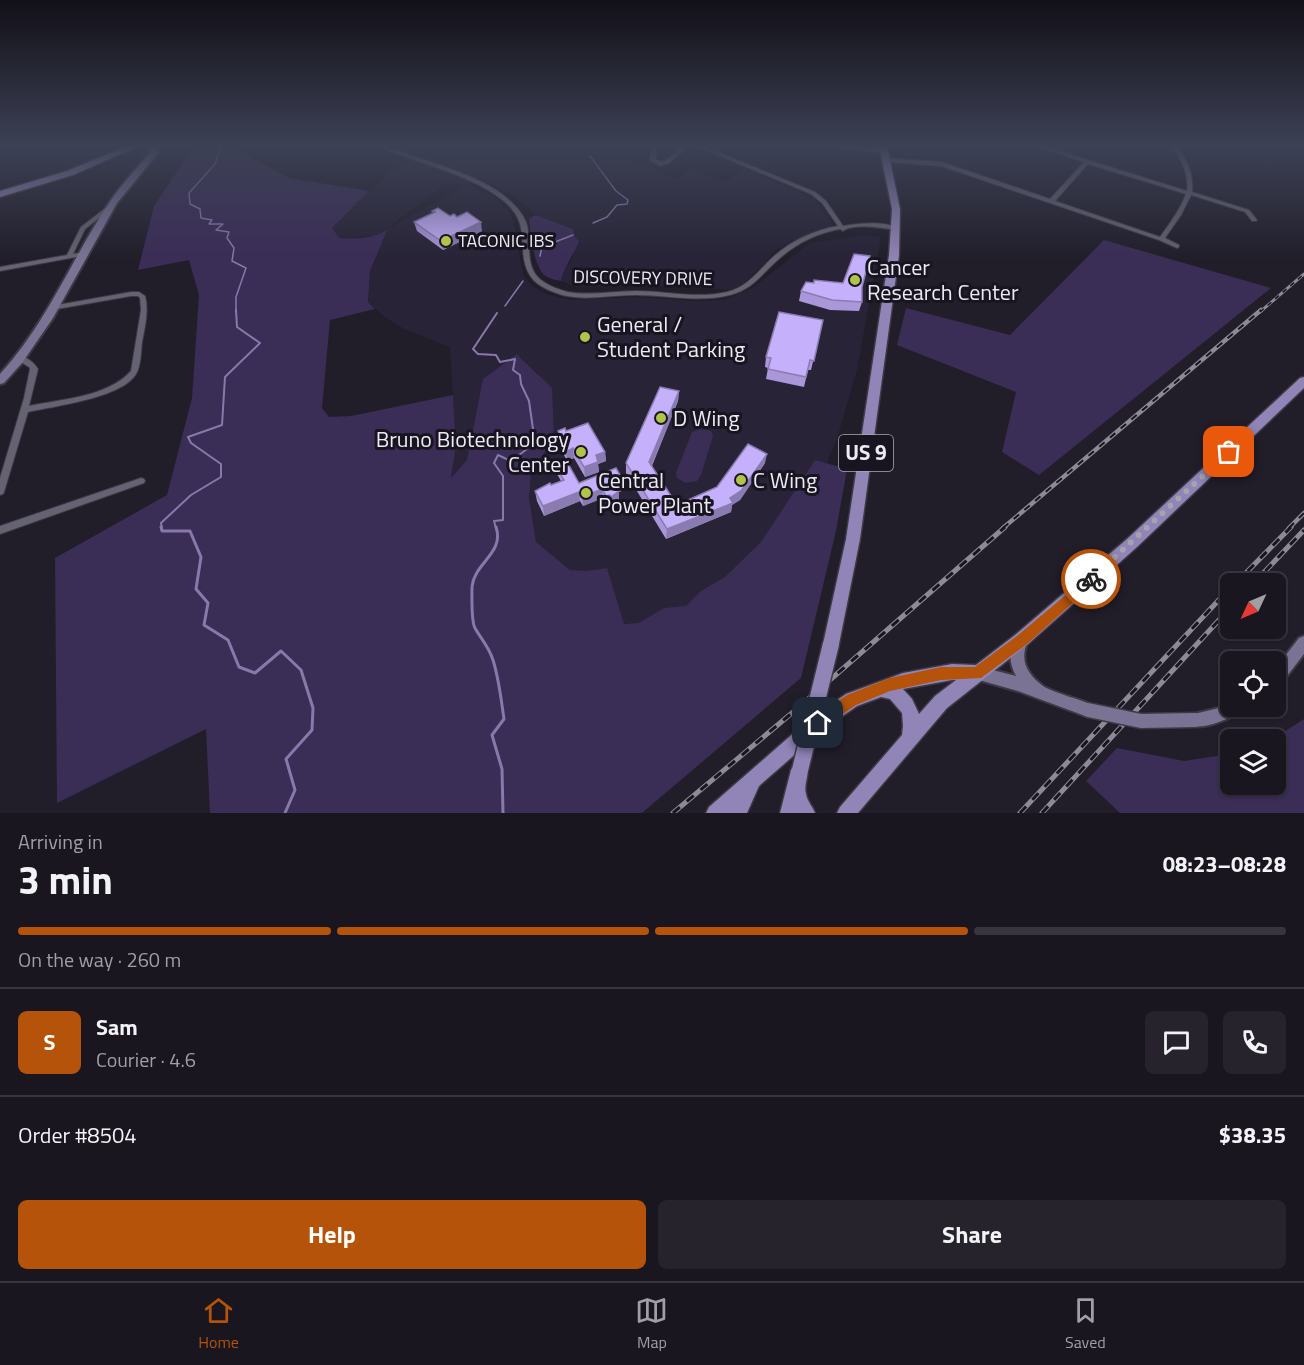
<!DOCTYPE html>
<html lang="en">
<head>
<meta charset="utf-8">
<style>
	:root { --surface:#191620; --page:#26232d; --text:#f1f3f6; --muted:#9f9fa5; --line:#37353e; --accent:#b45309 }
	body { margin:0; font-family:"Titillium Web",sans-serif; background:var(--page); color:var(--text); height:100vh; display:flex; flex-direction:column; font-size:22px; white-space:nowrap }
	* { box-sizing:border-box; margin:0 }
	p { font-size:20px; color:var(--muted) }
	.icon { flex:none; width:33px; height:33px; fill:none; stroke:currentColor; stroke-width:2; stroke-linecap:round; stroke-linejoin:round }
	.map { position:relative; height:813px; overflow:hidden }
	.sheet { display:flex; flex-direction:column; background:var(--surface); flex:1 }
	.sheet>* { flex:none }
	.needle { width:39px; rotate:226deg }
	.fabs { position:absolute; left:1220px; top:573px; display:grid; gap:12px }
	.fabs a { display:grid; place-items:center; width:66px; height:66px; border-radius:9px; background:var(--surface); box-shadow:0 2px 4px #0004,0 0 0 2px var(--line); font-size:30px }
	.pin { position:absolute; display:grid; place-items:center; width:51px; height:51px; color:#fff; margin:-26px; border-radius:12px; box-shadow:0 3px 9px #0006 }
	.courier { position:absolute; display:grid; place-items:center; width:60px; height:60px; margin:-30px; border:4px solid #b45309; border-radius:50%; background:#fff; color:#222; box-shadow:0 2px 8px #0007 }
	.head em { font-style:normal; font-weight:700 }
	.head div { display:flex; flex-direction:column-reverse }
	.head { display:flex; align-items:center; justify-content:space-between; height:102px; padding:0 18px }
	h1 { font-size:39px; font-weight:700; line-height:45px }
	.bar { display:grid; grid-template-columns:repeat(4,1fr); gap:9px 6px; align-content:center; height:72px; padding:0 18px }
	.bar i { height:8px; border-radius:4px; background:var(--line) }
	.bar .on { background:var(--accent) }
	.bar p { grid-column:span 4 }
	.line { display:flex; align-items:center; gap:15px; padding:0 18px; border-top:2px solid var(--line) }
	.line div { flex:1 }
	.round { display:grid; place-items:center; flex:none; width:63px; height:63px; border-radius:9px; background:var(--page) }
	.cta { display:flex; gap:12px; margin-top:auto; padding:12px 18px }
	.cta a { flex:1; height:69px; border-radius:9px; background:var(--accent); color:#fff; font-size:24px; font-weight:700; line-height:69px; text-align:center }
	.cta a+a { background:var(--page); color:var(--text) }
	.tabs { display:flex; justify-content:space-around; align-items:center; height:84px; border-top:2px solid var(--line); background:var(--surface); font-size:16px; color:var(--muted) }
	.tabs a { display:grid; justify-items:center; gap:3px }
	.tabs .on { color:var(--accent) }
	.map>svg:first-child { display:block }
</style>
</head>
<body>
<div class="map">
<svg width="1304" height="813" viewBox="0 0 1304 813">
	<rect width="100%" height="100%" fill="#211e2a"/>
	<path fill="#282336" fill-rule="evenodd" d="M387,146H600L677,179L693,169L724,182L743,169L814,198L833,225L792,241L774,251L765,263L743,284L731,290L669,286L577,287L561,281L564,270L573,257V229L536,215L510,193L478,178L468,184L494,197L508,209L513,219L523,274L531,285L546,294L570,300L639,297L694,301L724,300L752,288L810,243L865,235L881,237L857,370L836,442L763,605L692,676L425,644L456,446L450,347L404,329L386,318L368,302L370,271L386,231L376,236L338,238L332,228L390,172L415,158ZM448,182L466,185L391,227V226Z"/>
	<path fill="#3a2d56" d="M194,146H248L239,151L289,178L369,191L332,228L339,238C356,239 372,239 387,230L370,271L368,302L375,309L330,320L322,408L329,417L351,416L453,395L456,446L451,478L467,460L483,379L517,354C528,367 541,376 552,388L554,439L531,472L529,498L536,542L570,570L587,571L607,568L624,624L639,623L664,608L686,606L701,591L725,577L761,542L815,460L847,469L836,531L801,678L642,813H210L206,729L57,803L55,558L167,495L192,398L199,295L189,260L138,270L154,206Z
		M536,215L573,229L575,237L579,241C574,255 564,266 561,281C556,280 551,279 547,277C534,271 530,232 529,218Z
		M1104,240L1271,288L1039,475L1002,452L1016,392L897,345L906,308L1010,335Z
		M701,429L711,431L713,436L701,475L697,481L686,483L677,478L676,473L692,432Z
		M1304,719V813H1120L1086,781L1117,748L1184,761L1230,754V784H1275V740L1273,739Z"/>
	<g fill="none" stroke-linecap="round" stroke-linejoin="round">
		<path stroke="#8879aa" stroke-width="1.5" d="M221,146L215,164L189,193L190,204L200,209L201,218L212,220L209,224H223L216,230L229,232L227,238L234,248L232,261L246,268L236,297V312
			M590,156L616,191L628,200L627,204L617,205L607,217L593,223
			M540,256L542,247L573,235
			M505,306L523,281"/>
		<path stroke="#8879aa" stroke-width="2" d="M162,528L161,523L191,495L221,477V464L191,443L188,437L222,425L225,377L260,343L237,327L236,310
			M496,528L494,521L503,520V476L494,463L498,455L511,461L535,443L529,401L521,384L520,375L513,370L515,359L500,362L496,355L478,354L473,349L497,313"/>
		<path stroke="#8879aa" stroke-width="3" d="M161,527L162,531H190L201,557L196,589L208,603L204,625L228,640L239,667L255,673L281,651L301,670L313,708L312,730L286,759L295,790L285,813
			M496,527C505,553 474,563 472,587C472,595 471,621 475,628C481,639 489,647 493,660C499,679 501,699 504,719L492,735L502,769L503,813"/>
		<defs>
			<path id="street" d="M377,146H385C421,160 481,174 509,200C516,206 522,213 526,222C532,239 525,260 536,275C543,284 557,289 568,292C590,296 613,291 636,291C666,291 697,299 727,292C748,287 758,271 773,257C791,241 814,230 838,226L822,203L811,194L696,146H703L815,192L826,201L843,226C860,223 883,221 899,228L896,230C882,228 854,223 843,231L840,229C818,233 797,243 780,258C762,273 754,289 730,295C699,303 666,295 635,295C611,295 586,301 562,295C551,291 538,287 531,277C514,252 534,227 505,202C481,181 437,168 406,157C397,154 386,151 377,146Z
				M651,146H656V159L661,162C672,159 678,146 690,146L669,163L660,166L650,160Z
				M823,146H847L884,149L887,151L884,153Z
				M1035,146H1043L1187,191C1189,173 1181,160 1172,146H1177C1187,161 1194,174 1192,192L1249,210L1257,220L1256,221H1252L1245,212L1191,195L1181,215L1165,238L1179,245V247L1177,248L1159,240L941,166L886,162L883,160L886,158L942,162L1050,199L1084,162ZM1088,164L1186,194C1180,210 1170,223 1160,237L1055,201Z
				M1205,146H1260L1258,147H1207Z
				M112,203L115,205L114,206L85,229L73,254L85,252L88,254L87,255L0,271V267L67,255L81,227Z
				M131,292H139L145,296C149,310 145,327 142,342C141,350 141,367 136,374C122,398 54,406 28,412L4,492L3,494L0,495V478L24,398L30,369L29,367L19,361L17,359L19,357C26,356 34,362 38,369L29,406C61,399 108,397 131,371L141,310L140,298L138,296H131L57,309L54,307L57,305Z
				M141,478L144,479L145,481L144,483L0,534V526Z"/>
			<path id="secondary" d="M150,146H157L158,153L117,203L53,318L22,363L4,383L0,384V374C47,323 71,260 109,203C121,185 136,169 150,153Z
				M1021,635L1026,636L1028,641C1019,660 1027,674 1043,686C1051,692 1082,700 1093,705L1095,710L1093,715L1088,717L1018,691L972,678L970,673L972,668L977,666L1016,676C1008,661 1009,651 1016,636Z
				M1304,636V654L1280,685L1275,687V669L1299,638Z
				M1230,703V706H1247L1245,711C1231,717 1204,731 1190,725L1188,720L1190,715L1219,708Z"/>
			<path id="primary" d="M127,146H139L73,175L0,197V191L67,171Z
				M879,146H887L900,209L899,255L860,539L839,644L837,649L831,651L825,649L823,644L846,539L889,255L892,209Z
				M1304,377V388L1137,547L1027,645L947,708L858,813H837L840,807L902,735L903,726L902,713L890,699L881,697L857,706L824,729L759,786L747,813H706L709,807L812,717L846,694L903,673L952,664L976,665L1015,635L1127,539L1300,378ZM952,680H956L935,696L919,714L912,699L903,689Z
				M800,761L806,764C811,774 803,783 806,794C807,801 813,807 815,813H780L791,770L794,764Z"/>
		</defs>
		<use href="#street" stroke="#3c3a44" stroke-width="2"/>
		<use href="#secondary" stroke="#3c3a44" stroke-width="4"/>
		<use href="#primary" stroke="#3c3a44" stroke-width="3"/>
		<use href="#street" fill="#656271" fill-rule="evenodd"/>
		<use href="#secondary" fill="#7b7394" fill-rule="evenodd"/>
		<use href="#primary" fill="#9184b6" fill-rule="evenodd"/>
		<defs>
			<path id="rail-far2" d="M1260,312L1304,274"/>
			<path id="rail-far1" d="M1003,528L1261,310
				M1289,528L1304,513"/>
			<path id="rail" d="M1235,584L1291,527
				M1253,584L1304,530
				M673,813L799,707L1005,527
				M1020,813L1230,588
				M1042,813L1230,608"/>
		</defs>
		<use href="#rail-far2" stroke="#8c8a94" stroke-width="3"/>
		<use href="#rail-far1" stroke="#8c8a94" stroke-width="4.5"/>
		<use href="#rail" stroke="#8c8a94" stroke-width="5"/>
		<use href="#rail-far2" stroke="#181420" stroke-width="1.5" stroke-dasharray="5" stroke-linecap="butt"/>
		<use href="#rail-far1" stroke="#181420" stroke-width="2" stroke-dasharray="7" stroke-linecap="butt"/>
		<use href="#rail" stroke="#181420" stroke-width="3" stroke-dasharray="9" stroke-linecap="butt"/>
		<defs>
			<path id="secondary-bridge" d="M1088,710L1141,721L1195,720"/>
			<path id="primary-bridge" d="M800,770L831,644"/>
		</defs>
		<use href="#secondary-bridge" stroke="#3c3a44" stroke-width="17" stroke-linecap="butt"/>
		<use href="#primary-bridge" stroke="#3c3a44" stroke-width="19" stroke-linecap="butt"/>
		<use href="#secondary-bridge" stroke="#7b7394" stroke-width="14"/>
		<use href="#primary-bridge" stroke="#9184b6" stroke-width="16"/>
	</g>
	<path fill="#a997d9" d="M432,211L450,216L482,231L443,250L417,231L414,222L433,213Z
		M813,283L862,287V302L859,311L830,310L799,301L801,291Z
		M823,320L811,370H808L804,387L766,379L768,368L765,367L766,357Z
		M679,391L678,401L652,466L677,505L717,487L765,463L740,500L732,505L731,512L666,539L626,473V463Z
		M558,431H566L605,452L606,461L598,464L599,472L585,477L574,458L567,461L560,447Z
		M555,465L579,483L624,490L619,492V501L612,507L611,504L607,506L603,498L583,506L580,501L544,516L537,501L535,491L561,481L557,474Z"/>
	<path fill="#8a7bb0" d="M481,222L482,231L443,250L441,241Z
		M679,391L678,401L649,472V462Z
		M573,448L574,458L567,461L566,452Z
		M605,452L606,461L598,464L599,472L585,477L584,467L596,455Z
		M767,454L765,463L740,500L732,505L731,512L666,539L667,529L730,498Z
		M623,480L624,490L619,492V501L612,507L611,497L614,484Z
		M602,489L603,498L583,506L582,497Z
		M579,492L580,501L544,516L543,506Z
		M610,495L611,504L607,506L606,496Z"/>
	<path fill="#c5b0fc" stroke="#8a7bb0" stroke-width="1.5" d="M438,208L450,216L454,214L457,217L467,212L481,222L441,241L414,222L435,212L432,211Z
		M854,254L870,256L862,287V302L832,300L801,291L806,282L814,283V280L843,283Z
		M779,312L823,320L814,361L810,360L806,377L768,369L771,358L766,357Z
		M660,387L679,391L649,462L677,505L717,487L748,444L767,454L741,491L730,498L733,503L667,529L626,463Z
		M588,423L605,452L596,455L598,462L584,467L573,448L566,452L558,438L561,437L558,431L565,428L566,431Z
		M566,460L579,483L616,468L623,480L614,484L619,491L611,497L610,495L606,496L602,489L582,497L579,492L543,506L535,491L550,483L551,485L564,480L555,465Z"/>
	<linearGradient id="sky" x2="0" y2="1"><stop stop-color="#121017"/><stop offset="0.56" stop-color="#3d4155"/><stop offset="1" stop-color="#3d4155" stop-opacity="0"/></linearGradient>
	<rect width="1304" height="260" fill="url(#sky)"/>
	<path fill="#b45309" d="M1091,574L1095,575V583L1026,645L981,678L941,680L890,691L856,705L822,728L818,730L813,728L811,723L813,718L847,695L890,678L941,667H975L1017,636Z"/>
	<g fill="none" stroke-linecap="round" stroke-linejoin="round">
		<path stroke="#a5a3ad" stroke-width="6" stroke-dasharray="0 10.8" d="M1091,579L1229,452"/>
	</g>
	<g fill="#b2c34c" stroke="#181420" stroke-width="2">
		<circle cx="446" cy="241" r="6"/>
		<circle cx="855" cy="280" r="6"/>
		<circle cx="585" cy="337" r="6"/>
		<circle cx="661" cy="418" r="6"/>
		<circle cx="581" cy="452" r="6"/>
		<circle cx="741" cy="480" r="6"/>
		<circle cx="586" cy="493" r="6"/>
	</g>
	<g text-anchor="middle" stroke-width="6" stroke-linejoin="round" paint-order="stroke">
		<g font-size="18" fill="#eceaf3" stroke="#181420" text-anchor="start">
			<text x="458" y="247">TACONIC IBS</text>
		</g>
		<g font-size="18" fill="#eceaf3" stroke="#181420">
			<text transform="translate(643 278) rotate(1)" y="6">DISCOVERY DRIVE</text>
		</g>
		<rect fill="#181420" stroke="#acaab4" stroke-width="1.5" x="839" y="435" width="54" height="36" rx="4.5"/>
		<g font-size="21" font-weight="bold" fill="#eceaf3">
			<text x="866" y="460">US 9</text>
		</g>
		<g font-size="22" fill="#eceaf3" stroke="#181420" text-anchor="start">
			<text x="867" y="275">Cancer<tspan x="867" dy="25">Research Center</tspan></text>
			<text x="597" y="332">General /<tspan x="597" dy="25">Student Parking</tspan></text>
			<text x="673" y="426">D Wing</text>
			<text x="569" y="447" text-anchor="end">Bruno Biotechnology<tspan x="569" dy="25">Center</tspan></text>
			<text x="598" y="488">Central<tspan x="598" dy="25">Power Plant</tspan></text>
			<text x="753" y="488">C Wing</text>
		</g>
	</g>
</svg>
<div class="fabs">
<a><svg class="needle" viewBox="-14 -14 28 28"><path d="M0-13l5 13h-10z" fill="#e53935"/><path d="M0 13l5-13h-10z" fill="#9f9fa5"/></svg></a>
<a><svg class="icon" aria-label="locate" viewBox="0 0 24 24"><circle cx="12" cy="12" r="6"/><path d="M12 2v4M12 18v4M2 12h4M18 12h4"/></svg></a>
<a><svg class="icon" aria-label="layers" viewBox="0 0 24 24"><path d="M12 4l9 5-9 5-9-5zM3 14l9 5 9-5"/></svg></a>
</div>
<div class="pin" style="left:1229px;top:452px;background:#ea580c"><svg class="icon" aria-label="bag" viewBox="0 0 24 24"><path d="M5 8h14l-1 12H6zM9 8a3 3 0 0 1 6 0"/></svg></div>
<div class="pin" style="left:818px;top:723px;background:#1f2937"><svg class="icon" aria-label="home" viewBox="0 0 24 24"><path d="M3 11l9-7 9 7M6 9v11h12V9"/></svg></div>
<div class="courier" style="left:1091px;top:579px"><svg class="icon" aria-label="bike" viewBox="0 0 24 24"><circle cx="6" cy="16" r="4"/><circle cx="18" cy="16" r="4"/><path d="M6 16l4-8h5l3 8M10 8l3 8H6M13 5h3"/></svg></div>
</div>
<section class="sheet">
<div class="head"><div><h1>3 min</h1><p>Arriving in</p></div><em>08:23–08:28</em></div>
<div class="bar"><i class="on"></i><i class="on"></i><i class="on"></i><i></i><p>On the way · 260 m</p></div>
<div class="line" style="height:108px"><b class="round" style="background:var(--accent);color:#fff">S</b><div><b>Sam</b><p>Courier · 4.6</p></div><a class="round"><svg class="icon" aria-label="chat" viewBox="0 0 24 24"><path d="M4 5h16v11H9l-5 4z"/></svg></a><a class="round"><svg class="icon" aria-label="phone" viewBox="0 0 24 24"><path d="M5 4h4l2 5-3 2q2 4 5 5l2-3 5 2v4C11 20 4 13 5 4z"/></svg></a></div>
<div class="line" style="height:78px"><div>Order #8504</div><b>$38.35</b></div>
<div class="cta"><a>Help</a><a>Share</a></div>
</section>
<nav class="tabs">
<a class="on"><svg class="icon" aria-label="home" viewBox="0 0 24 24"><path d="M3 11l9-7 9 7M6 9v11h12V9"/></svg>Home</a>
<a><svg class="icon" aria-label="map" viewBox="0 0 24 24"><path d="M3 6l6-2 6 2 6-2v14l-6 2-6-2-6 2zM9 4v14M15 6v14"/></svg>Map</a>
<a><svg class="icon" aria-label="saved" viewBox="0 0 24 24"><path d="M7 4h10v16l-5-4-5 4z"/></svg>Saved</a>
</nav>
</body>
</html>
